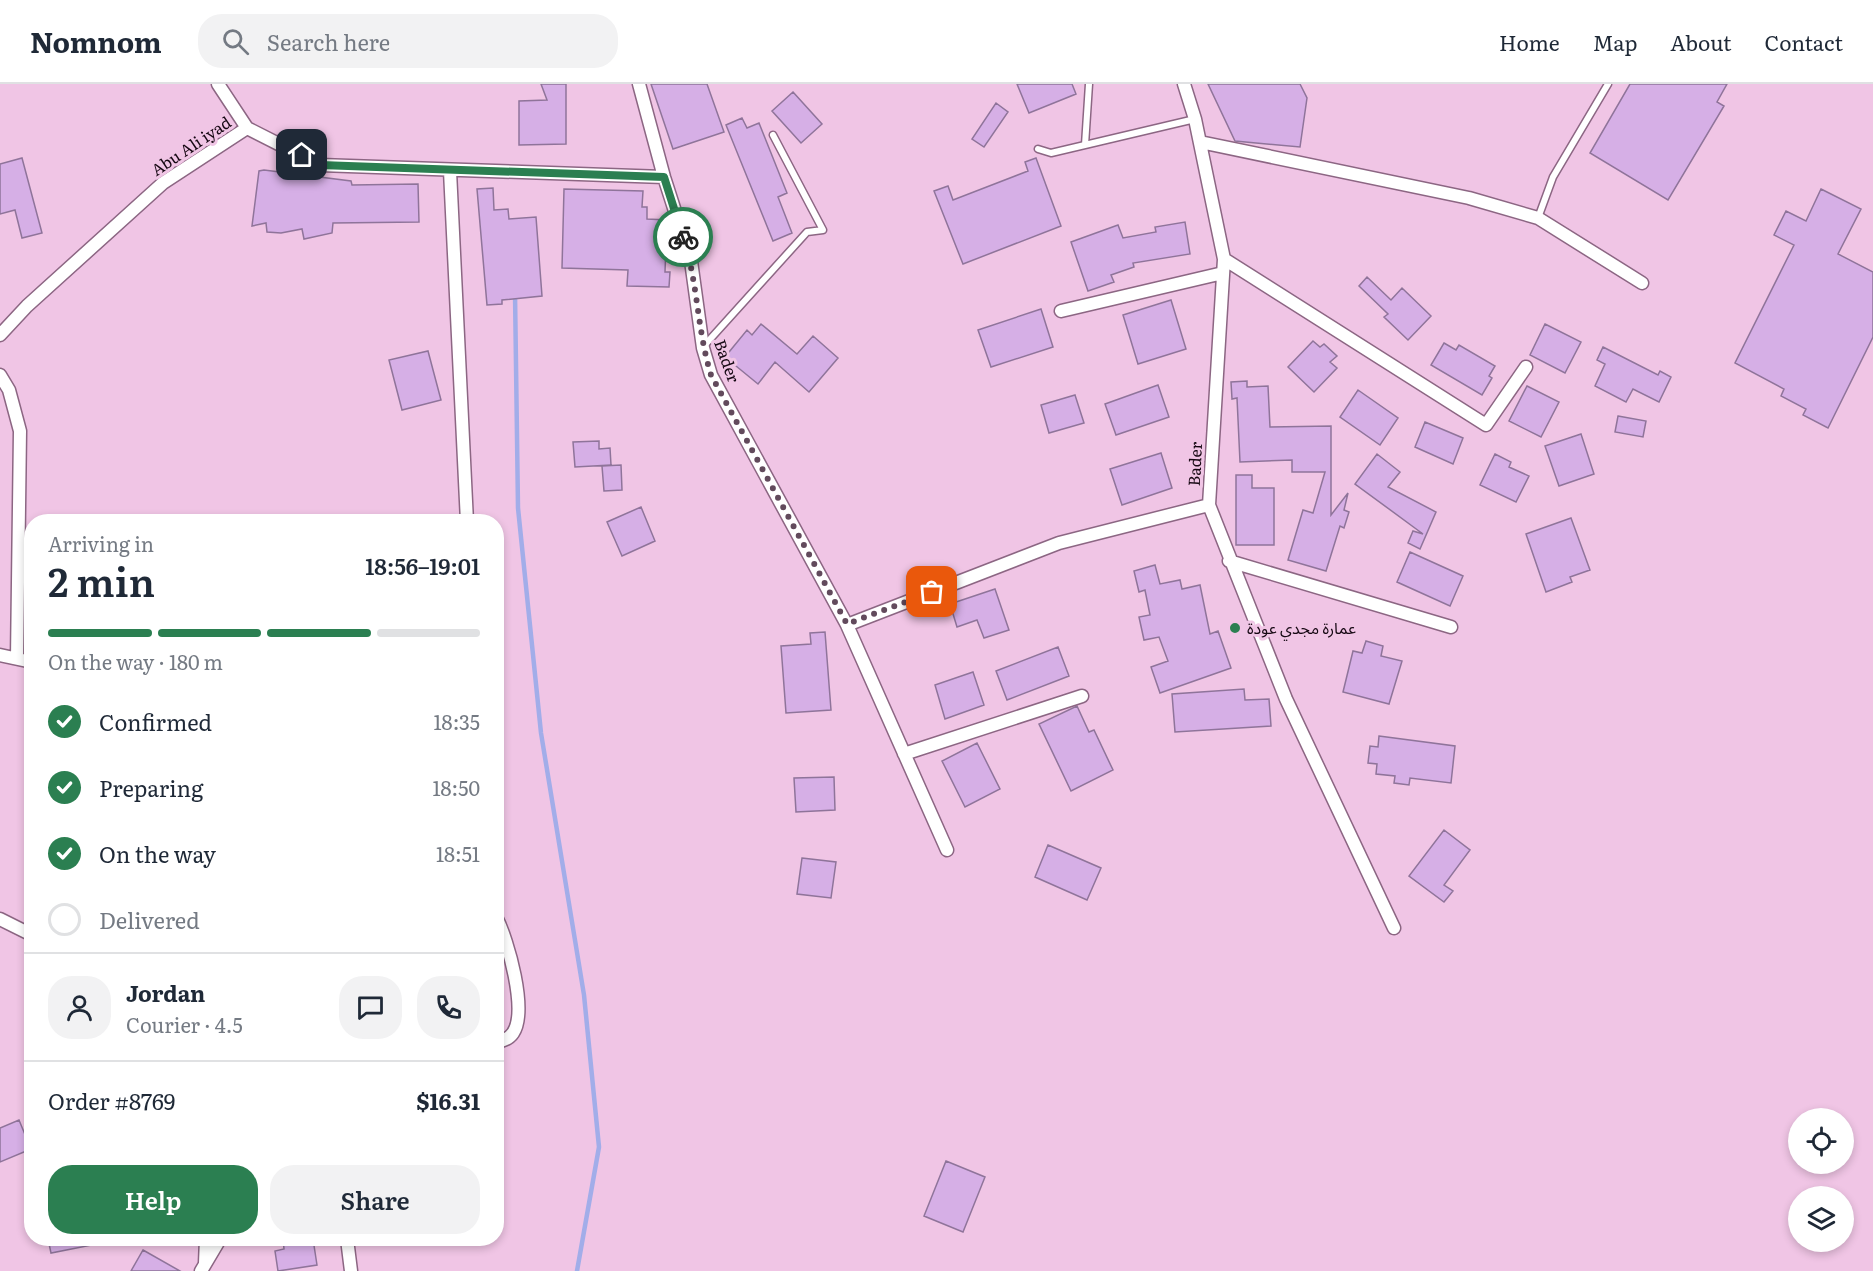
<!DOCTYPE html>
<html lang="en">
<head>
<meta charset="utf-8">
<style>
	:root { --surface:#fff; --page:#f2f2f3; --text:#1f2937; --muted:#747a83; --line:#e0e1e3; --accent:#2b7f51 }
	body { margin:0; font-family:Literata,"Noto Sans Arabic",serif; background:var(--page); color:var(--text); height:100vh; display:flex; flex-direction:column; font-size:22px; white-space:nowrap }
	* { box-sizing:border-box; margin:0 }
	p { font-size:20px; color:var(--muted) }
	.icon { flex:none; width:33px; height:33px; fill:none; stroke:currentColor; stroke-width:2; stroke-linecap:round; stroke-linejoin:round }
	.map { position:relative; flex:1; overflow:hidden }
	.details { position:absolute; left:24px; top:430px; width:480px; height:732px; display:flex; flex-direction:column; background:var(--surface); border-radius:24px; box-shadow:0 3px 9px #0003 }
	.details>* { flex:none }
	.fabs { position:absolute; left:1788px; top:1024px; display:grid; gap:12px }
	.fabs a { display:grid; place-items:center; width:66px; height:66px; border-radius:50%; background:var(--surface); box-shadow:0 3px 9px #0003; font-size:30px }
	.pin { position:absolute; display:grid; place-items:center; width:51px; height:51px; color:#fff; margin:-26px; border-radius:12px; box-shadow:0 3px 9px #0006 }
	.courier { position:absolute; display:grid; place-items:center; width:60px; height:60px; margin:-30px; border:4px solid #2b7f51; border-radius:50%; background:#fff; color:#222; box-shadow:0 2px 8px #0007 }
	.head em { font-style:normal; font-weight:600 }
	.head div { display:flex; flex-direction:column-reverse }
	.head { display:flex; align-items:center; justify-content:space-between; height:102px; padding:0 24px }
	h1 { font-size:39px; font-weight:600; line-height:45px }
	.bar { display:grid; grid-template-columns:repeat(4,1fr); gap:9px 6px; align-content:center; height:72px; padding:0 24px }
	.bar i { height:8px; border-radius:4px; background:var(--line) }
	.bar .active { background:var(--accent) }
	.bar p { grid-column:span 4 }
	.line { display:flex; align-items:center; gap:15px; padding:0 24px; border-top:2px solid var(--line) }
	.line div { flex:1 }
	.round { display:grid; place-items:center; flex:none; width:63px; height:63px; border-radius:24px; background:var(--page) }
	ol { padding:0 24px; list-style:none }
	li { display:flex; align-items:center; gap:18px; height:66px }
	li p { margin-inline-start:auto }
	li .icon { padding:6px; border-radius:50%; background:var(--accent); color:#fff; stroke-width:4 }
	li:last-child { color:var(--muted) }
	li i { width:33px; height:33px; border:3px solid var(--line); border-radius:50% }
	.action { display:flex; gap:12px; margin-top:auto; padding:12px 24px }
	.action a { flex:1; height:69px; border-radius:24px; background:var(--accent); color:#fff; font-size:24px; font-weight:600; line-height:69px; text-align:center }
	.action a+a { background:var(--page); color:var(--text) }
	header { display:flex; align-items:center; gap:36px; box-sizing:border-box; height:84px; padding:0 30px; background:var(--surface); border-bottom:2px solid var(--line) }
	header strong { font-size:28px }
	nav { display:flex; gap:33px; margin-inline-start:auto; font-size:21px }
	.search { width:420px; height:54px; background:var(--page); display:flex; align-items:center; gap:15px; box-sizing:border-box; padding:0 21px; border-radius:24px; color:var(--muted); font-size:22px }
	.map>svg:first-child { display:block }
</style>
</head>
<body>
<header>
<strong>Nomnom</strong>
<div class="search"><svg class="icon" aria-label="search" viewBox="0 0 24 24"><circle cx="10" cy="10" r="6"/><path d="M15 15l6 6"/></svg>Search here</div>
<nav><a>Home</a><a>Map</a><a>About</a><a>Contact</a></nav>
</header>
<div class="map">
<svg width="1873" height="1187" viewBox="0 0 1873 1187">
	<rect width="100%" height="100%" fill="#f0c5e5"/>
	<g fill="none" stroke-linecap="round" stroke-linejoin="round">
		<path stroke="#a2ade9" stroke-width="4.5" d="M515,209L518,424L541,649L584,911L599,1063L577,1187"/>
	</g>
	<path fill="#d6afe6" stroke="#8f749a" stroke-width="1.5" d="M541,0H566V60L519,61V17L547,16Z
		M651,0H707L724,48L673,65Z
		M1017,0H1072L1076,10L1029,29Z
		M1208,0H1300L1307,14L1300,63L1235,57Z
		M1630,0H1727L1717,18L1724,22L1668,116L1590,69Z
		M793,8L822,40L801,59L772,27Z
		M996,19L1008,28L984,63L972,55Z
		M742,34L747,44L759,39L787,109L778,113L792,149L773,157L726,41Z
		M22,74L42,149L22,154L15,126L0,130V80Z
		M1036,74L1061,142L963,180L934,107L948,102L953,116L1028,87L1025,78Z
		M264,86L351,97L352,101L418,100L419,138L333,139L332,149L304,155L302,145L281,149L267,148L266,139L252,142L259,87Z
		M493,104L494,126L508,125L509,135L536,133L542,212L502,216V220L487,221L477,105Z
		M564,105L643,107L642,123H647V135L667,136L665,188H670L669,203L627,202L628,186L562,184Z
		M1821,105L1861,125L1838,170L1873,188V253L1828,344L1803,331L1806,325L1781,312L1784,305L1735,279L1794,161L1774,151L1786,127L1806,137Z
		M1185,138L1190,170L1133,179L1134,183L1111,191L1114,198L1088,207L1071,158L1118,141L1123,154L1156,148L1155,143Z
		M1367,193L1391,216L1402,204L1431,232L1408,256L1384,233L1388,230L1359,202Z
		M1171,216L1186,265L1138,280L1123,231Z
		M1041,225L1053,263L991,283L978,246Z
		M761,240L797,270L813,252L838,274L809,308L775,278L758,300L725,273L747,246L752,251Z
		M1545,240L1581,258L1565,289L1530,271Z
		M1313,257L1320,263L1324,260L1337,272L1330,278L1337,284L1314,308L1288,283Z
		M1444,259L1456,266L1459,261L1495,282L1489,292L1492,294L1482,311L1431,281Z
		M1603,263L1658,291L1660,287L1671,293L1659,318L1633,305L1626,318L1595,302L1605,280L1597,276Z
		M428,267L441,316L402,326L389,276Z
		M1247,297V303L1268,302L1270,343L1331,342V431L1348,409L1344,426L1349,428L1344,444L1340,442L1326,487L1288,476L1303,426L1313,429L1325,388H1292V376L1240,378L1237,314L1232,315L1231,298Z
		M1158,301L1169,333L1116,351L1105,320Z
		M1527,302L1559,318L1541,353L1509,337Z
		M1358,306L1398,334L1380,361L1340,333Z
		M1075,311L1084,339L1049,349L1041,321Z
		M1618,332L1646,337L1643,353L1615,348Z
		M1425,338L1463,354L1453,380L1415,363Z
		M1581,350L1594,390L1559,402L1545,362Z
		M599,357V365L610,364L611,381L575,383L573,358Z
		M1161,369L1172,404L1122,421L1110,385Z
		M1377,370L1400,388L1388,403L1436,428L1420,465L1408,459L1413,447L1423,450L1355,400Z
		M1495,370L1511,378L1509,383L1529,392L1516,418L1480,401Z
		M621,381L622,406L604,407L602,382Z
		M1236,391H1252V404H1274V461H1236Z
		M641,423L655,457L622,472L607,438Z
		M1571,434L1590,486L1570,493L1572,498L1546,508L1526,450Z
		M1410,468L1463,492L1450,522L1397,498Z
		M1155,481L1160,500L1180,496L1182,505L1200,501L1210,550L1218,547L1231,584L1160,609L1151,583L1168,577L1159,553L1144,556L1139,533L1150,531L1145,506L1139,508L1134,487Z
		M995,505L1009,546L984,554L977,536L957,543L950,520Z
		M825,548L831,626L786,629L781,562L811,560L810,549Z
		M1366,557L1383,562L1381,572L1402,577L1389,620L1343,608L1353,567L1362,569Z
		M1058,563L1069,592L1007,616L996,587Z
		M973,588L984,621L945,635L935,601Z
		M1244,605L1245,616L1269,615L1271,642L1175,648L1172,610Z
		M1077,622L1089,648L1094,646L1113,686L1071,707L1039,640Z
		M1379,652L1455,662L1451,699L1410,694L1409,701L1394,699L1395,692L1376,690L1377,680L1368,679L1370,662L1378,663Z
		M977,659L1000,705L965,723L942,677Z
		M834,693L835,726L796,728L794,694Z
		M1444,746L1470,766L1444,801L1453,807L1444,818L1409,792Z
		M1048,761L1101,784L1087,816L1035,793Z
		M802,774L836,778L831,814L797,810Z
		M19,1036L31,1065L0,1078V1044Z
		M946,1077L985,1093L963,1148L924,1132Z
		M48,1155H92V1161L51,1169Z
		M283,1155H313L317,1181L278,1187L275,1167L284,1165Z
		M143,1166L180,1187H131Z"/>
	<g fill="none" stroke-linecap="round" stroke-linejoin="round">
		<defs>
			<path id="lane" d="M1085,61L1089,0
				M1038,65L1051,69L1195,35
				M1538,134L1553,93L1608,0
				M703,263L807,148L823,146L773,51"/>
			<path id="street" d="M218,0L247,44
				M639,0L664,93L691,177L703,264L711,291L847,541L947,766
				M1200,58L1469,114L1538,134L1642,199
				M450,87L467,438
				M1224,175L1486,341L1526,283
				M1061,227L1223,189
				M0,251L27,222L163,99L247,44L320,81L664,93
				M0,291L9,306L20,347L17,574
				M1209,421L1286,615L1394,844
				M1229,477L1451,543
				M847,541L1059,459L1209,421L1224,175L1195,35L1184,0
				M0,571L32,578
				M904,670L1082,612
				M496,833C508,856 528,927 513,949C509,955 503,957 496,958
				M0,835L32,851
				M347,1155L351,1187
				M205,1179L206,1155
				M201,1187L220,1155"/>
		</defs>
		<use href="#lane" stroke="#8c6683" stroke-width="9"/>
		<use href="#street" stroke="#8c6683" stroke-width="15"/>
		<use href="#lane" stroke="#fff" stroke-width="6"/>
		<use href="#street" stroke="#fff" stroke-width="12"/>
	</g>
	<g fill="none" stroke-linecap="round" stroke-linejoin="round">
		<path stroke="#624a5c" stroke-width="6" stroke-dasharray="0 10.8" d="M683,153C698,198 697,246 711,291L847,540L932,508"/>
		<path stroke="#2b7f51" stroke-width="8" d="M302,71L320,81L664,93L683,153"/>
	</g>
	<circle fill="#2b7f51" stroke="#f0c5e5" stroke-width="2" cx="1235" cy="544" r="6"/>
	<g text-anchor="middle" stroke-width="6" stroke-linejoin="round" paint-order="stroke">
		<g font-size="16" fill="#160813" stroke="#f0c5e5">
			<text transform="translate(191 62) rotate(-34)" y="6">Abu Ali iyad</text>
			<text transform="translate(727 277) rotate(70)" y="6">Bader</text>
			<text transform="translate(1195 380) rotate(-87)" y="6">Bader</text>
		</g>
		<g font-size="16" fill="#160813" stroke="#f0c5e5" text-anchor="start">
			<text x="1247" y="550">عمارة مجدي عودة</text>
		</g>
	</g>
</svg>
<div class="fabs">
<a><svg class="icon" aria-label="locate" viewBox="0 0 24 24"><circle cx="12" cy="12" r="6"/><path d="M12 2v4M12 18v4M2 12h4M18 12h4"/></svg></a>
<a><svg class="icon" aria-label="layers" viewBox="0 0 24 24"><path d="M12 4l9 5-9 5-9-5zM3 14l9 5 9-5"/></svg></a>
</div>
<div class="pin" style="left:932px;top:508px;background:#ea580c"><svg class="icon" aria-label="bag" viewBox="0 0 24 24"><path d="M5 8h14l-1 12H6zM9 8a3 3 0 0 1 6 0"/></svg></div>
<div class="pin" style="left:302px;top:71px;background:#1f2937"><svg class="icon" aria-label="home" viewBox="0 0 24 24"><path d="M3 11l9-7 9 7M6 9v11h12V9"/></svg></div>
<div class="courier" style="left:683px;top:153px"><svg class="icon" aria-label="bike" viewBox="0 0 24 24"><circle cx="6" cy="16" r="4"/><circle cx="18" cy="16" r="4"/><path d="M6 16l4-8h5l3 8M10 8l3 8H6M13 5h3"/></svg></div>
<section class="details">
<div class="head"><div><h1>2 min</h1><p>Arriving in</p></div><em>18:56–19:01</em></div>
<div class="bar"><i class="active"></i><i class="active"></i><i class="active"></i><i></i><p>On the way · 180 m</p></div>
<ol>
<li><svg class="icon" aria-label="check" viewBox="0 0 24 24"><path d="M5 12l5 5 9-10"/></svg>Confirmed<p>18:35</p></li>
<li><svg class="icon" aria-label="check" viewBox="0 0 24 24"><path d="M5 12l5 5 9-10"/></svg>Preparing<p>18:50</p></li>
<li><svg class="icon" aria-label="check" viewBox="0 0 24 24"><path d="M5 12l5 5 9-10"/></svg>On the way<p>18:51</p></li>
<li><i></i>Delivered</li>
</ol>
<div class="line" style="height:108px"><a class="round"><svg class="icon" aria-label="person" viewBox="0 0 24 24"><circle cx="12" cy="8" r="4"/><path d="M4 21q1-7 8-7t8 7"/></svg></a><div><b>Jordan</b><p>Courier · 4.5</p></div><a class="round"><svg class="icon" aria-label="chat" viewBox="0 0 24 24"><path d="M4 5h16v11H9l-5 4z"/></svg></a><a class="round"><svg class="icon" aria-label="phone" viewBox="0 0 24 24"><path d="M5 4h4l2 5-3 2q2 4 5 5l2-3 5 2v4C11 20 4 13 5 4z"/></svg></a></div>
<div class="line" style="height:78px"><div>Order #8769</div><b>$16.31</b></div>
<div class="action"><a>Help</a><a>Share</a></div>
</section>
</div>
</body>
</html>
